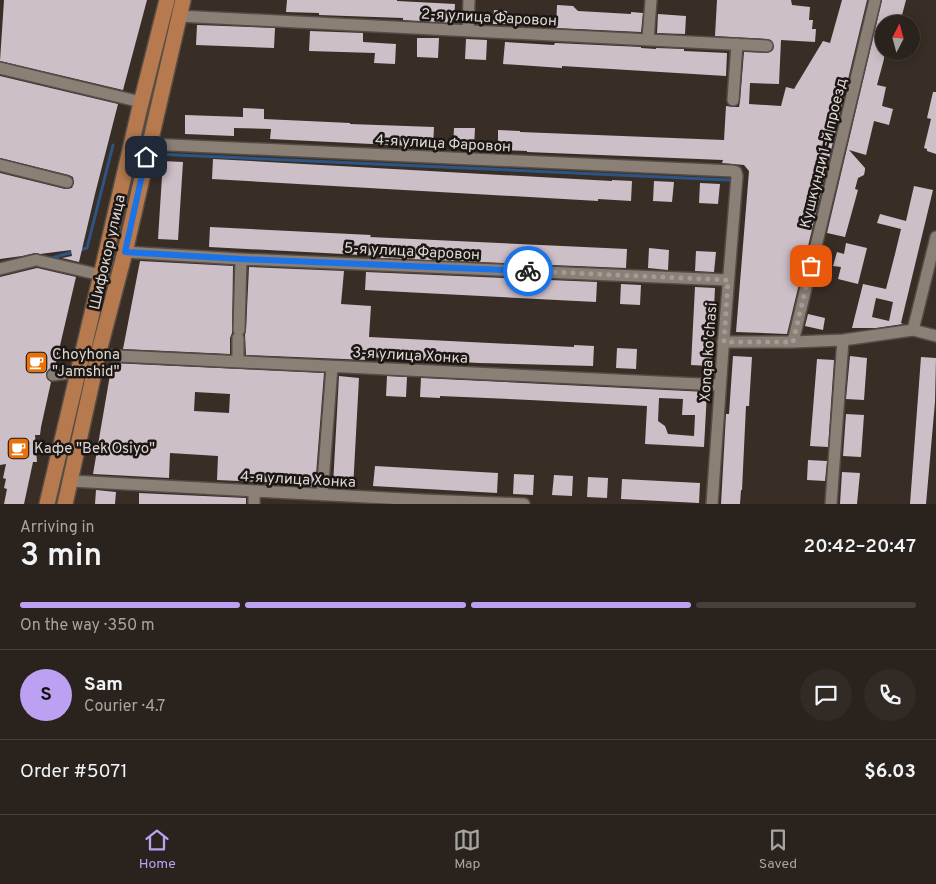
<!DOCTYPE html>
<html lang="en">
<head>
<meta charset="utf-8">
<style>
	:root { --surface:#2a221c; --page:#322a25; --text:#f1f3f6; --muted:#a5a4a3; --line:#463f3b; --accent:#bca0f2 }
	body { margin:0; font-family:Overpass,sans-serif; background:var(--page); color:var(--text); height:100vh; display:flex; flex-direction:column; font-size:19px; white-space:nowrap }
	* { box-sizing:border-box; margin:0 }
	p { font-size:16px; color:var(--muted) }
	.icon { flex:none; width:28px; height:28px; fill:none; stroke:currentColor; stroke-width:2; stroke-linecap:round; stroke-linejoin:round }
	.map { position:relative; height:504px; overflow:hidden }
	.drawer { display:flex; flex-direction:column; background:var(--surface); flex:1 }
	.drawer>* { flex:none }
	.needle { width:32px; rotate:6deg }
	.tools { position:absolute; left:875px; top:15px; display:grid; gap:10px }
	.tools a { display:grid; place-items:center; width:45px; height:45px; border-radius:50%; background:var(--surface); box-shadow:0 2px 12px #0003,0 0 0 1px var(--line); font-size:25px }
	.pin { position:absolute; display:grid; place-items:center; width:42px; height:42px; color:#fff; margin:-21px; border-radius:10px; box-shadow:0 2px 8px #0006 }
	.courier { position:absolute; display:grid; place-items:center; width:50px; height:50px; margin:-25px; border:4px solid #1a73e8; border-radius:50%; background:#fff; color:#222; box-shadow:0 1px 6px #0007 }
	.headline em { font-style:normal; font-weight:600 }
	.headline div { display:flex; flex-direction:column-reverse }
	.headline { display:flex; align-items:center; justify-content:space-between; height:85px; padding:0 20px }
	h1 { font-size:32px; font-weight:600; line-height:38px }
	.bar { display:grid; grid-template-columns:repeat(4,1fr); gap:8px 5px; align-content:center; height:60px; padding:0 20px }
	.bar i { height:6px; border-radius:4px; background:var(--line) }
	.bar .selected { background:var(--accent) }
	.bar p { grid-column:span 4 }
	.line { display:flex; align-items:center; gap:12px; padding:0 20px; border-top:1px solid var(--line) }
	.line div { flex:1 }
	.round { display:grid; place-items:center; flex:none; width:52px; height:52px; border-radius:26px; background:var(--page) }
	.dock { display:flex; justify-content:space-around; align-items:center; height:70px; border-top:1px solid var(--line); background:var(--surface); font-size:14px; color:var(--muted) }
	.dock a { display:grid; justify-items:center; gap:2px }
	.dock .selected { color:var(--accent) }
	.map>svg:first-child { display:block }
</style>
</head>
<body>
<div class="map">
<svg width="936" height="504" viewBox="0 0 936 504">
	<rect width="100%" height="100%" fill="#382e26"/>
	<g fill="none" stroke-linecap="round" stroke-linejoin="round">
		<path stroke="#2c5585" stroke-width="3" d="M155,154L729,180
			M48,259L87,248L113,145"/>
	</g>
	<path fill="#cdbfc8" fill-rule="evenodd" d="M4,0H147L123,90L0,61Z
		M287,0H397V1L455,4L454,23L403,20V18L319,15V13L286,12Z
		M717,0H791L792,5L810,7L809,20H813L812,29H816L815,42L781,40L779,84L750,83L749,104L781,106L786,87L794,89L823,41L830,43L842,0H867L787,334L736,332L749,171L744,165L722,163L723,160L527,152V151L498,150V130L520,131V132L724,140L726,106L733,107H739L740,101L744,52L767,53L773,50L774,46L771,40L767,39L715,36Z
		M882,0H906L901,19H900L898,24H884V59L877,85L886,87L882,106L893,109L889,125L874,121L866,155L849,150L865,168V170L864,175L858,178L855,189L858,190L845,237L827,233Z
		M557,5L573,6L578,11L631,14V12L643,13L641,32L556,28Z
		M494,10L507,11L506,24H493Z
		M658,14L686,16L685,34L657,33Z
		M197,25L275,28L274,48L196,45Z
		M310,31L363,33V42L396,44L395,64L374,63L375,53L309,51Z
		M417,38H439L438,58L417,57Z
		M466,39L487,40L486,60L465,59Z
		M505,42L554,45L555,43L641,47V48L656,49V48L684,49V51L727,53L726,76L562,66V68L503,64Z
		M0,76L118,104L95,194L79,262L62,258L72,256L71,250L40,254L35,253L22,256L0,259V173L65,189L72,188L74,183L73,177L69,175L0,158Z
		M933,92H936V154L927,151V149L924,148L931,119L927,118Z
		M243,108L264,109V119L350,123V124L434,127L433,147L270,139L271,129L234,128V136L185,134V115L243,117Z
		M454,128H475L474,148L453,147Z
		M213,159L612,181V180L632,181L631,201L598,199V201L212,179Z
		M163,161L183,162L178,240L158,239Z
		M654,181L674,182L672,202L653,201Z
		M700,183L720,184L718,204L699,203Z
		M914,186L933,190L901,323L903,324L876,328H852L863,284L886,289L895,254L901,229L877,223L880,214L906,221ZM876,298L893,302L889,321L872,317Z
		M210,227L371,235L370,237L627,249L626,268L380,258L381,256L209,247Z
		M846,243L867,248L858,284L838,279L841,267L833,266L837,252L844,254Z
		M649,248L669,250L668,270L648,268Z
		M696,251L716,252L714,272L695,271Z
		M140,261L233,266L232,333L230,338V354L123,349Z
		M249,267L344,271L341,304L371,306L369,337L574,347V345L594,346L593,366L479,363L368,357V360L246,355L245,335L246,330Z
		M37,268L76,277L55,367L49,369L46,373L47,379L51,382L41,427L40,435H35L37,462H33L24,504H4L7,489L4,488L6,479L3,478L6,464L0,465V277Z
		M366,272L597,282L596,302L365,290Z
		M621,284L641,285L640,305L620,304Z
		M695,287L715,288L711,366L691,365Z
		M808,314L825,318L823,330L805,326Z
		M617,348L637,349L636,369L616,368Z
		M733,356L752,357L749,406H746L742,490H741L740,504H721L726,414H729Z
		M850,356L867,358L864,400L846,399Z
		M921,357L936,358L935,402L926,504H910Z
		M817,359L834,360L828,447L810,446Z
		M112,363L324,373L315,487L288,485V483L217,480L218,456L170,453L169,478L93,474ZM195,392L230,394L229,413L194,411Z
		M339,376L359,378L353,489L346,488L347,486L333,485Z
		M387,376L407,377L406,397L386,396Z
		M421,378L707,392L704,447L645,444L647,406L530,400L440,396V398L420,397ZM659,398L683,399L682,415H695L694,436L668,434L665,426L658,421Z
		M846,414L864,415L861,457L843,456Z
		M808,460L827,461L825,481L807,480Z
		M375,466L498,473L497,493L373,486Z
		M842,472L860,473L857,504H840Z
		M514,474L534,475L533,495L513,494Z
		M554,475L573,476L572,496L552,495Z
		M588,477L608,478L607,498L587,497Z
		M622,479L700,483L699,503L621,499Z
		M96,490L116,492L115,504H95Z
		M139,493L246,498V504H139Z"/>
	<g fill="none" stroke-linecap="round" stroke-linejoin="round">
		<defs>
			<path id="minor" d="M179,16L767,46
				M468,31L469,0
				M648,40L651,0
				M0,68L141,102
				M733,100L737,44
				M149,144L733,171L736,172L737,176L723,349L712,504
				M0,165L67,182
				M125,252L241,259L728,280
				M40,261L101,275
				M0,269L36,260
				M239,330L241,259
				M913,330L936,237
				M723,342H793L843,340L913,330L936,336
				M793,342L875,0
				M98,355L720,385
				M238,362V338
				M53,375L78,372
				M71,481L423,500L524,504
				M322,495L332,367
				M254,504V491
				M831,504L843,340"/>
			<path id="major" d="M47,504L101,275L139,111L167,0
				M65,504L98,355L125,252L183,0"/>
		</defs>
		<use href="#minor" stroke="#544c46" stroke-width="14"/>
		<use href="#major" stroke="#544c46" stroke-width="18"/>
		<use href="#minor" stroke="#8b8076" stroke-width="11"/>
		<use href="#major" stroke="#b67a4e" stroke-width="15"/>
	</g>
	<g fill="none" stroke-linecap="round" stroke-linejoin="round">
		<path stroke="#a39c96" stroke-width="5" stroke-dasharray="0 9" d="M528,271L728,280L724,342H793L811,266"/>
		<path stroke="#1a73e8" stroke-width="6" d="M146,157L125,252L241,259L528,271"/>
	</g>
	<defs>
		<symbol id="cafe-square" viewBox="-11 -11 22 22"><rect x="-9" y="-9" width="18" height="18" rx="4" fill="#e8710a" stroke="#1c1714"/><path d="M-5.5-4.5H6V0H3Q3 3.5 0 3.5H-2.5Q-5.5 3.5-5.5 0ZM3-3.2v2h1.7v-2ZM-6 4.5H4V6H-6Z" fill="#fff"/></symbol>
	</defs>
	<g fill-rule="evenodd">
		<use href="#cafe-square" x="24" y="350" width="25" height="25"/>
		<use href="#cafe-square" x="6" y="436" width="25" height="25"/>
	</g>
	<g text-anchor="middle" stroke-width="5" stroke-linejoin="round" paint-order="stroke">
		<g font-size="15" fill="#ddd7d2" stroke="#1c1714">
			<text transform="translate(489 17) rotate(3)" y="5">2-я улица Фаровон</text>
			<text transform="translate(443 143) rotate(3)" y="5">4-я улица Фаровон</text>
			<text transform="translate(823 153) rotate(-76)" y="5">Кушкунди 1-й проезд</text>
			<text transform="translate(412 251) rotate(3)" y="5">5-я улица Фаровон</text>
			<text transform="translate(107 252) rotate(-77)" y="5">Шифокор улица</text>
			<text transform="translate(708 352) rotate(-86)" y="5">Xonqa ko'chasi</text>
			<text transform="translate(410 355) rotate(3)" y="5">3-я улица Хонка</text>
			<text transform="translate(298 479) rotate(3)" y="5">4-я улица Хонка</text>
		</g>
		<g font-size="15" fill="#ddd7d2" stroke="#1c1714" text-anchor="start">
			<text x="52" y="359">Choyhona<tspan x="52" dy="17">"Jamshid"</tspan></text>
			<text x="34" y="453">Кафе "Bek Osiyo"</text>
		</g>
	</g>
</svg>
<div class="tools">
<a><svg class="needle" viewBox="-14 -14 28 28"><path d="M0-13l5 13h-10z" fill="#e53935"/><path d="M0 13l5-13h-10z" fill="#a5a4a3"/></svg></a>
</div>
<div class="pin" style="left:811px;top:266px;background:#ea580c"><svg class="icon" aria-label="bag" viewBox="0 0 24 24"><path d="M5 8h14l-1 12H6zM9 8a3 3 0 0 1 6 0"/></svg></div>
<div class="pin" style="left:146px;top:157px;background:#1f2937"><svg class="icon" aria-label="home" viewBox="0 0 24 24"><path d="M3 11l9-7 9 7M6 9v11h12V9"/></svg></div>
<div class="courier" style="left:528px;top:271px"><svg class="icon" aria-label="bike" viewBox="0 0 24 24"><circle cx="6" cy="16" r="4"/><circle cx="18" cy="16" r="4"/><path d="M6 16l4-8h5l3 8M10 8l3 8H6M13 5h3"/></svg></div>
</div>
<section class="drawer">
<div class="headline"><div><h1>3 min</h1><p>Arriving in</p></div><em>20:42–20:47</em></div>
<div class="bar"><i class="selected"></i><i class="selected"></i><i class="selected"></i><i></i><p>On the way · 350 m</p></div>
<div class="line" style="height:90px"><b class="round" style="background:var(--accent);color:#111">S</b><div><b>Sam</b><p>Courier · 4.7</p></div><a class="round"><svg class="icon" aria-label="chat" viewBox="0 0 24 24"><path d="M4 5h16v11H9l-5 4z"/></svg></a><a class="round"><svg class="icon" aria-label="phone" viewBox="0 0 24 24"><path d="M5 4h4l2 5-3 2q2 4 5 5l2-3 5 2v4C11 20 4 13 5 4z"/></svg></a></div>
<div class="line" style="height:65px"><div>Order #5071</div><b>$6.03</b></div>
</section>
<nav class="dock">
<a class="selected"><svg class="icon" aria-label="home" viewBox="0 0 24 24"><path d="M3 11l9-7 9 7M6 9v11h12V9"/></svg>Home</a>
<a><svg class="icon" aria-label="map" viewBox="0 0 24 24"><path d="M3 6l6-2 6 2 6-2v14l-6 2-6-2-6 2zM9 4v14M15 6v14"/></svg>Map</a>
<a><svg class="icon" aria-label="saved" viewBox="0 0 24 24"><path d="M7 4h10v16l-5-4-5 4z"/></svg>Saved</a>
</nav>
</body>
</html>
